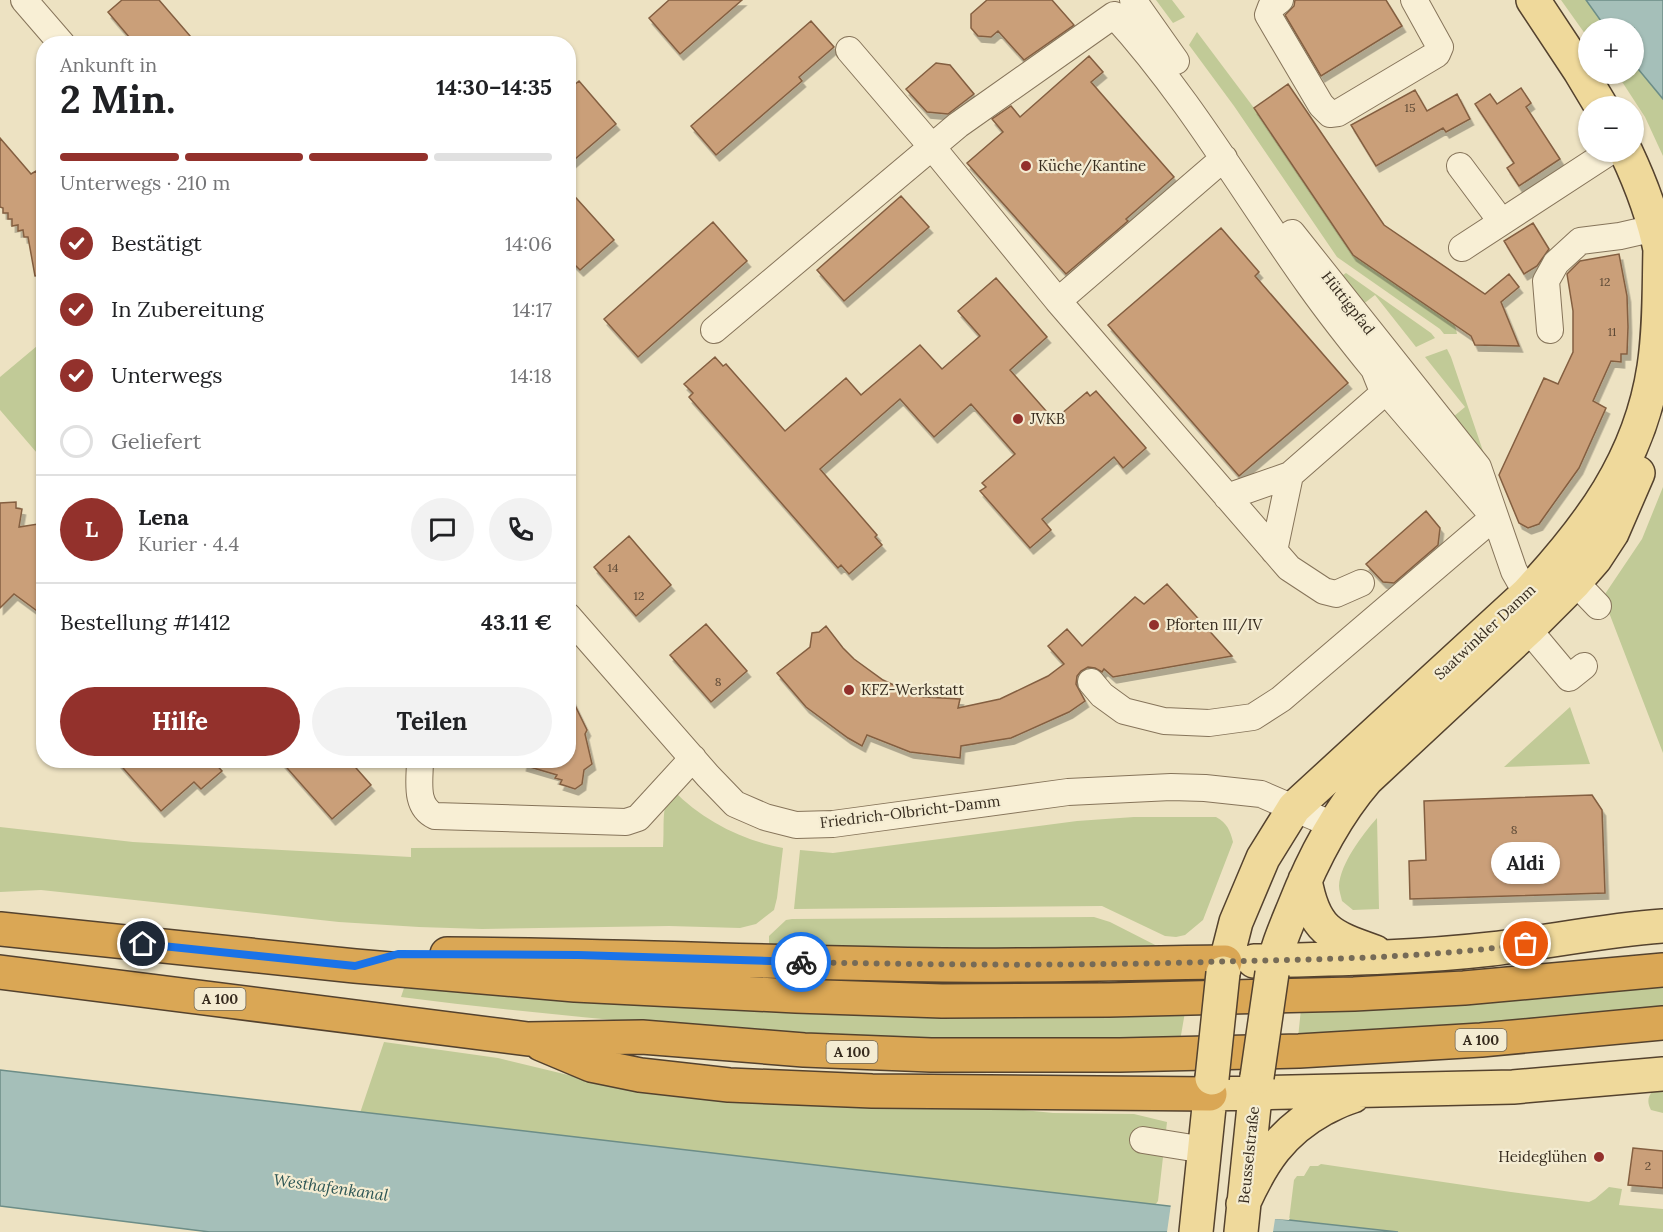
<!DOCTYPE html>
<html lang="de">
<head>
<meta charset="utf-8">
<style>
	:root { --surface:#fff; --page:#f2f2f2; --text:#202124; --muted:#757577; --line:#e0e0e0; --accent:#93312c }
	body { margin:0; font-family:Lora,serif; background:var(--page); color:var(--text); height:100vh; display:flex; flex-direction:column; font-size:22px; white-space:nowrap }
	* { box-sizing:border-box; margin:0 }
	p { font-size:20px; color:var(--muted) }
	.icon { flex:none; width:33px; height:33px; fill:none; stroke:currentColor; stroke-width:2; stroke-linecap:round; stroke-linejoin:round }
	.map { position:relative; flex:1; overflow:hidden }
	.details { position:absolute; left:36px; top:36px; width:540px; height:732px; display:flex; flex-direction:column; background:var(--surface); border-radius:24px; box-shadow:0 2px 4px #0004 }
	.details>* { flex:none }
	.controls { position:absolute; left:1578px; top:18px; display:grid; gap:12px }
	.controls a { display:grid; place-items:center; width:66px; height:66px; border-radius:50%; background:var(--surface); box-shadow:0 2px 4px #0004; font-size:30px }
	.pin { position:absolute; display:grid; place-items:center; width:51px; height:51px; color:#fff; margin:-26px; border:3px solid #fff; border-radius:50%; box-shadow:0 2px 6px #0007 }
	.courier { position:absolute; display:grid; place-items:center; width:60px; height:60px; margin:-30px; border:4px solid #1a73e8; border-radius:50%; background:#fff; color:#222; box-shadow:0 2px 8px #0007 }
	.bubble { position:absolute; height:42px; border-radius:21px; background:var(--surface); box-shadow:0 2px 4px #0004; font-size:20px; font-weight:800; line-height:42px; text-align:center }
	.summary em { font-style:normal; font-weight:800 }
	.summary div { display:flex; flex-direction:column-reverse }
	.summary { display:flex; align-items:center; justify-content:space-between; height:102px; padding:0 24px }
	h1 { font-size:39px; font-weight:800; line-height:45px }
	.bar { display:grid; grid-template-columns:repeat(4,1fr); gap:9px 6px; align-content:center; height:72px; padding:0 24px }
	.bar i { height:8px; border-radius:4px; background:var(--line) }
	.bar .active { background:var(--accent) }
	.bar p { grid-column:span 4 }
	.line { display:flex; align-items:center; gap:15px; padding:0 24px; border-top:2px solid var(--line) }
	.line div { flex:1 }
	.round { display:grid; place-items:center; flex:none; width:63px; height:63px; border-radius:32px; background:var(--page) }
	ol { padding:0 24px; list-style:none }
	li { display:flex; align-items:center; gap:18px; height:66px }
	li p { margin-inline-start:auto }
	li .icon { padding:6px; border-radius:50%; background:var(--accent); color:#fff; stroke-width:4 }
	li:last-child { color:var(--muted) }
	li i { width:33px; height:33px; border:3px solid var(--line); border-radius:50% }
	.cta { display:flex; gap:12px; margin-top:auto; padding:12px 24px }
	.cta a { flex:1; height:69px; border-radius:36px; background:var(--accent); color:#fff; font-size:24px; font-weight:800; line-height:69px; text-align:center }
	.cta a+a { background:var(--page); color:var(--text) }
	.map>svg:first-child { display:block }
</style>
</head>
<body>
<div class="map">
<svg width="1663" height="1232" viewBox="0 0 1663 1232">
	<defs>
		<filter id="shadow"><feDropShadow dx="3.5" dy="6" stdDeviation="0" flood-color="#0004"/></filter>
	</defs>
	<rect width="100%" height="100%" fill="#ede2c2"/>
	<path fill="#c1ca97" d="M1156,0H1172L1185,17L1173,23Z
		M1561,0H1586L1606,28H1588V38Z
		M1197,32L1254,108L1353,255L1455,325L1457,334H1444L1440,329L1337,257L1234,106L1189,45Z
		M1634,64L1663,99V156L1645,117L1617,74H1634Z
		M1346,273L1431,333L1435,338L1416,347L1375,295L1362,305L1340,277Z
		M37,346L43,353V460L0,410V377Z
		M1447,349L1451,357L1485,457L1453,417L1465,407L1425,357Z
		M1663,487V753L1603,597L1642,539Z
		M1570,707L1590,764L1504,767Z
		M673,790C702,820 741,840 783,848L777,898L774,910L756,924L740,928L669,926L482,929L419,927L339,922L41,890L0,892V827L133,842L411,857V848L663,847C665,827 660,805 673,790Z
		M1134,817H1216C1227,823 1230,830 1233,842L1203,920L1185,935L1176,937L1165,936L1102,906L794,909L800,850L833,853L1077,821Z
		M1377,818L1379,909L1353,910L1342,901C1341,896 1339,891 1339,886C1340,864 1363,834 1377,818Z
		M1094,917L1110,922L1165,950V952L769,946V936L786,920L792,919Z
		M1663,984V1010L1298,1038L1301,1009Z
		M404,988L502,995L1185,1012L1180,1041C920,1045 660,1030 401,997Z
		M384,1042L498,1058L589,1080L984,1106L1053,1113L1134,1114L1167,1122L1158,1201L1155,1205L360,1113Z
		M1663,1085V1113L1651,1110C1644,1097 1652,1090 1663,1085Z
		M1321,1164L1511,1192L1589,1202L1595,1199L1609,1187L1622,1189L1619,1205L1663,1209V1232H1398L1289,1220L1294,1180L1297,1176H1304L1310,1166H1318Z"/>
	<path fill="#a5bfb9" stroke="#6c8d87" stroke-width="1.5" d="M1586,0H1663V99L1634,64V28H1606Z
		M0,1070L1289,1220L1398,1232H210L0,1206Z"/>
	<path fill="#ede2c2" d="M1171,1204L1290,1218L1289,1220L1275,1219L1273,1232H1167Z"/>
	<path fill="#ca9f79" stroke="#845f41" stroke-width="1.5" filter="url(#shadow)" d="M122,0H159L197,44H135L108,12Z
		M669,0H742L680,54L649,18Z
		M987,0H1052L1074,25L1024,60L998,31L991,37L978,36L971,28V14Z
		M1295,0H1386L1402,26L1321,76L1285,15L1294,6Z
		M811,21L834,47L799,77L802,81L716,155L691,126Z
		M1089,56L1103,72L1091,82L1174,177L1126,219L1128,221L1066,274L967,163L1003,132L992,119L1011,106L1020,117Z
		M936,63L950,65L974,94L948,114L927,112L906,89Z
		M579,81L616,124L568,165V90Z
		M1288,84L1384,225L1485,294L1509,274L1519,287L1501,302L1519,346L1475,345L1471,336L1353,255L1254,108Z
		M1521,88L1531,103L1526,107L1560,159L1519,186L1507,168L1514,163L1475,104L1490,94L1497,104Z
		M1415,90L1427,111L1457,94L1470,119L1446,132L1443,128L1376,166L1351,125Z
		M0,138L31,174L36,171L44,184V275L35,276L28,237H24L23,230L18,231V225L12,226V219H8V213H3V208L0,207Z
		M568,189L614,240L580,270L568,258Z
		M901,196L929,227L844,301L817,270Z
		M713,222L747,261L638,357L604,319Z
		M1533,223L1549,249L1537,266L1524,274L1504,241Z
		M1221,228L1259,272L1255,276L1348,383L1239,476L1108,325Z
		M1619,254L1627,296L1628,327L1627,354H1621V362L1611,361L1593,401L1606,408L1579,468L1539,524L1528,528L1519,523L1499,475L1544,378L1558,384L1573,352V311L1567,274L1580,261Z
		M996,278L1047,337L1010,370L1054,420L1087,392L1090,396L1096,391L1146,448L1123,468L1114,457L1042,519L1051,530L1030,548L980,491L986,487L982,483L1015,454L971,404L934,437L900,399L820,469L877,535L875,537L882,545L849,574L841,565L838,568L689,397L693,393L684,384L715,357L723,366L726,364L785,431L846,378L861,395L920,345L942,369L980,336L958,311Z
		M16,502V508L22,509L19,527L38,524L44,530V616L14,594L0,608V503Z
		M1426,511L1440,528L1438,545L1394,583L1383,582L1366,564Z
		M629,536L671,585L636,616L594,567Z
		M1167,584L1232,656L1113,677L1104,669L1102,672L1095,668L1088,667L1081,671L1077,676L1076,684L1085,701L1069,712L1011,738L961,746L960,758L910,752L867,735L862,746L848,738L806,707L777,673L810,647L812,633L819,632L826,626L843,648L854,659L883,680L900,688L924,697L960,699L958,708L1000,699L1048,676L1064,664L1048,646L1067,629L1082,646L1135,597L1144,604Z
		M706,624L747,671L711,702L670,655Z
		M568,691L587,730L585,734L592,764L584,770L582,784L575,789L560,784L562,780L555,778L557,775L523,765L524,760H568Z
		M116,760H212L222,771L201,789L194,782L161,811Z
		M280,760H349L371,785L332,819Z
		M1592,795L1602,810L1605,893L1410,899L1409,861L1426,860L1424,801Z
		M1633,1148L1663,1151V1188L1628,1185Z"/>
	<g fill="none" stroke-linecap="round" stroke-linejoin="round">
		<defs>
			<path id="minor" d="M24,0L62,44
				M1133,0L1176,61
				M1280,0L1271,7L1268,15L1321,105L1330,114L1338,113L1437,54L1440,47L1414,0
				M849,50L932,147L1058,301L1289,568L1324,591L1336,594L1361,583
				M1460,166L1501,221
				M1292,233L1478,467L1514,571L1527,594L1538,606
				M1462,248L1609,152
				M1058,301L1224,158
				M714,330L958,125L1114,15C1189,97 1245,195 1310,286C1330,314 1352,342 1374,369L1380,384L1386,391L1290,475L1227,497
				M1550,330L1546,281L1556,263L1580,241L1620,236L1655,228
				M1274,551L1290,475
				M1575,582L1598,606
				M568,616L708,776L735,804L765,817L796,825L833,824L1068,792L1171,787L1205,788L1261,794L1333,825
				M1528,629L1569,678L1584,666
				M1091,682L1102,695L1124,711L1164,721L1209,723L1253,717L1281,699L1494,517L1386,391
				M420,760C420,780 414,806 435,816L626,822L638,818L693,758
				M1143,1140L1205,1150"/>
			<path id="major" d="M1533,0L1580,71L1601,106
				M1626,152C1643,188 1657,226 1663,266
				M1305,880C1314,930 1329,936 1375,952
				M1254,961C1333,959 1412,958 1491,949C1549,942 1605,930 1663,926
				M1223,973L1236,922L1263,858L1294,808L1527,594C1589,527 1640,460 1654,367C1660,328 1659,288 1660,248
				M1272,973C1276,949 1285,929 1294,907C1312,861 1334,817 1367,779L1528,629L1575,582L1595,559L1612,533L1638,473
				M1210,1094L1513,1087L1663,1074
				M1243,1204C1262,1162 1281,1132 1323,1109C1333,1104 1342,1099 1353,1096
				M1196,1232L1212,1078
				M1241,1232L1257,1077"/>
			<path id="highway" d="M0,929L355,966L575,985L796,996L942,1001L1109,1000L1354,994L1464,988L1663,970
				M447,954C612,955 777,963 943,965C1037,966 1131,963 1225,962
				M0,972L528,1039L642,1037L804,1050L931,1055H1120L1299,1051L1481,1040L1663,1023
				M541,1044L591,1065L640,1075L729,1085L872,1091L1210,1094"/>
		</defs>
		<use href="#minor" stroke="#86745a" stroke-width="28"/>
		<use href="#major" stroke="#54422e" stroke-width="36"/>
		<use href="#highway" stroke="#54422e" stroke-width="36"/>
		<use href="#minor" stroke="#f8efd5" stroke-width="26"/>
		<use href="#major" stroke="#efd99b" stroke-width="33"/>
		<use href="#highway" stroke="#daa755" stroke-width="33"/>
		<defs>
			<path id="major-bridge" d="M1257,1077L1272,973
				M1212,1078L1223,973"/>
		</defs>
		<use href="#major-bridge" stroke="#54422e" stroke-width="36" stroke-linecap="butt"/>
		<use href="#major-bridge" stroke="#efd99b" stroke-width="33"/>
	</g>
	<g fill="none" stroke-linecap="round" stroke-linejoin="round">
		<path stroke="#766b57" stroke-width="6" stroke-dasharray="0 10.8" d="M801,962C936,965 1070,966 1205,962C1312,959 1420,959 1526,944"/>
		<path stroke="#1a73e8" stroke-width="8" d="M143,944L355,966L398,954L578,955L801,962"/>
	</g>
	<g fill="#93312c" stroke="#f4ecd2" stroke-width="2">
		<circle cx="1026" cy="166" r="6"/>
		<circle cx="1018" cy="419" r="6"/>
		<circle cx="1154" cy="625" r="6"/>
		<circle cx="849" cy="690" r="6"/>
		<circle cx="1599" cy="1157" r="6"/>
	</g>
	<g text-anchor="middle" stroke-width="4.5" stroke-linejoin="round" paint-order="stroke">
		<g font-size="12" fill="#5b4835">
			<text x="1410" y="112">15</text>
			<text x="1605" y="286">12</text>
			<text x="1612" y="336">11</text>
			<text x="613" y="572">14</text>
			<text x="639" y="600">12</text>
			<text x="718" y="686">8</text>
			<text x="1514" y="834">8</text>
			<text x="1648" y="1170">2</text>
		</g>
		<g fill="#f4ecd2" stroke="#6f6554" stroke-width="1.5">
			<rect x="194.5" y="988" width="51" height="22" rx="4.5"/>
			<rect x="1455.5" y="1029" width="51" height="22" rx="4.5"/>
			<rect x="826.5" y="1041" width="51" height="22" rx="4.5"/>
		</g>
		<g font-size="14" font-weight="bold" fill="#362b1e">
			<text x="220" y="1004">A 100</text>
			<text x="1481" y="1045">A 100</text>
			<text x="852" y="1057">A 100</text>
		</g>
		<g font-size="15" fill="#362b1e" stroke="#f4ecd2" text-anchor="start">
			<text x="1038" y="171">Küche/Kantine</text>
			<text x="1030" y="424">JVKB</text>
			<text x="1166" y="630">Pforten III/IV</text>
			<text x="861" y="695">KFZ-Werkstatt</text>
			<text x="1587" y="1162" text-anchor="end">Heideglühen</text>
		</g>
		<g font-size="15" fill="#362b1e" stroke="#f4ecd2">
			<text transform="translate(1348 303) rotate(52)" y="5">Hüttigpfad</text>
			<text transform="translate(1485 632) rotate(-43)" y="5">Saatwinkler Damm</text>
			<text transform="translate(910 812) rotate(-7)" y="5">Friedrich-Olbricht-Damm</text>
			<text transform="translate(1249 1155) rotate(-84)" y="5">Beusselstraße</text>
		</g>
		<g font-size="16" font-style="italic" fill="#2d5655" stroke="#f4ecd2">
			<text transform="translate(331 1187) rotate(8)" y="6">Westhafenkanal</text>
		</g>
	</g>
</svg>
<div class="controls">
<a>+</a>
<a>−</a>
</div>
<div class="pin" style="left:1526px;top:944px;background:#ea580c"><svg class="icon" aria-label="bag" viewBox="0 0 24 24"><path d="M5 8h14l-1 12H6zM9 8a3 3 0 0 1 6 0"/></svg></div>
<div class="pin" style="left:143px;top:944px;background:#1f2937"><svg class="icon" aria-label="home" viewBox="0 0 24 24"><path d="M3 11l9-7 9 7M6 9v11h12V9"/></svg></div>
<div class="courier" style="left:801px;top:962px"><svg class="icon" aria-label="bike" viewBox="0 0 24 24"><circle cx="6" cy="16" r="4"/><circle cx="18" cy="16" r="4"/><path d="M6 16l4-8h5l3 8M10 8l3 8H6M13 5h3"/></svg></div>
<div class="bubble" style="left:1491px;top:842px;width:69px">Aldi</div>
<section class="details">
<div class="summary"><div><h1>2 Min.</h1><p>Ankunft in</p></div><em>14:30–14:35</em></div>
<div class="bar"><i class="active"></i><i class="active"></i><i class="active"></i><i></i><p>Unterwegs · 210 m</p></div>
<ol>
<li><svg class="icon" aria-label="check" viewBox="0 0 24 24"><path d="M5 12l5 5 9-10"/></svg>Bestätigt<p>14:06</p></li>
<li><svg class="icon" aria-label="check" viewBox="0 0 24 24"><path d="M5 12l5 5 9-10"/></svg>In Zubereitung<p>14:17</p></li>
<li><svg class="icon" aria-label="check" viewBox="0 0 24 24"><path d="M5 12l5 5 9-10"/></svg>Unterwegs<p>14:18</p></li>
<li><i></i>Geliefert</li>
</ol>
<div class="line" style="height:108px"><b class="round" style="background:var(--accent);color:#fff">L</b><div><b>Lena</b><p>Kurier · 4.4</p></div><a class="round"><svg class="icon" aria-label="chat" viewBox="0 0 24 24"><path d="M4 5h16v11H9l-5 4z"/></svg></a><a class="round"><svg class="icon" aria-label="phone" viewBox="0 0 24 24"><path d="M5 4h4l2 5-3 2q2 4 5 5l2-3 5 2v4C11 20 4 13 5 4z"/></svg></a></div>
<div class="line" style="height:78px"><div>Bestellung #1412</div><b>43.11 €</b></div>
<div class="cta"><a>Hilfe</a><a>Teilen</a></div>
</section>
</div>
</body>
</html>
